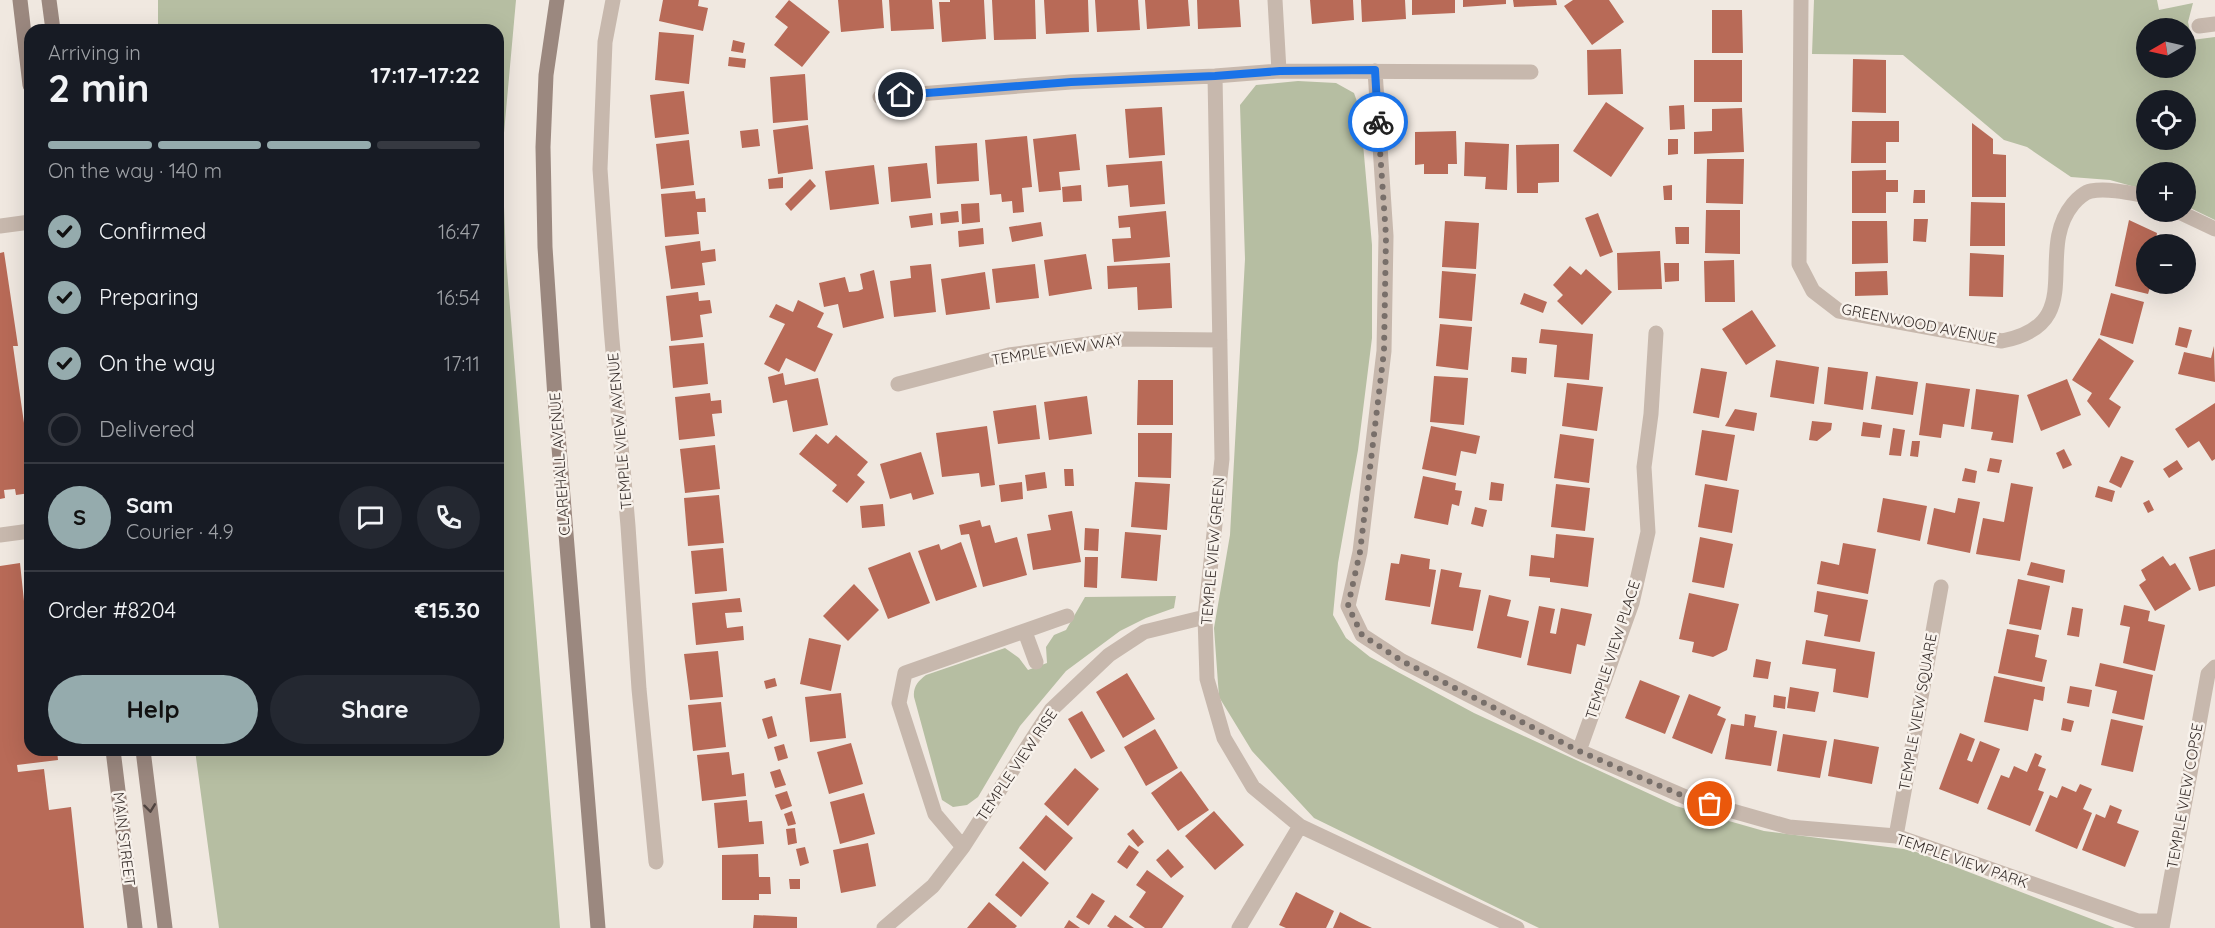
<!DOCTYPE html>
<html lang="en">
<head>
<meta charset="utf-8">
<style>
	:root { --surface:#171b24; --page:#242831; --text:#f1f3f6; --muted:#9ea1a6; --line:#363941; --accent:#95abad }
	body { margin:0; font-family:Quicksand,sans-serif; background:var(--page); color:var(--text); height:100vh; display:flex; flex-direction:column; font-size:22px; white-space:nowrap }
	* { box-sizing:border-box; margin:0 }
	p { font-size:20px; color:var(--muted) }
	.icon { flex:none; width:33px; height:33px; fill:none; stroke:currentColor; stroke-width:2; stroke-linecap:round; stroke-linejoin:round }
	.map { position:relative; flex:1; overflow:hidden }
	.details { position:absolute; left:24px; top:24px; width:480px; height:732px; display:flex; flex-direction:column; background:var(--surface); border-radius:18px; box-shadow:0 6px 24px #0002 }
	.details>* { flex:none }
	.needle { width:39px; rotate:261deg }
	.fabs { position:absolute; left:2136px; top:18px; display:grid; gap:12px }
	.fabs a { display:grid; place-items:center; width:60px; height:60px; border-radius:50%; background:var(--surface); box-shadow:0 6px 24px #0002; font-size:30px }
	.pin { position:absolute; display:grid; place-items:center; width:51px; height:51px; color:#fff; margin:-26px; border:3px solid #fff; border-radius:50%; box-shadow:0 2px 6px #0007 }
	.courier { position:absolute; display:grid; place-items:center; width:60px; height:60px; margin:-30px; border:4px solid #1a73e8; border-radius:50%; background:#fff; color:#222; box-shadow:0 2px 8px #0007 }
	.head em { font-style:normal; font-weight:700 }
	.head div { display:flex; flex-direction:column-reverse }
	.head { display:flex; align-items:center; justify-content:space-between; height:102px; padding:0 24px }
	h1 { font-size:39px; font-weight:700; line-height:45px }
	.bar { display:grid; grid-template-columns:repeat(4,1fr); gap:9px 6px; align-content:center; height:72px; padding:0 24px }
	.bar i { height:8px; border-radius:4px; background:var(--line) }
	.bar .selected { background:var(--accent) }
	.bar p { grid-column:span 4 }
	.line { display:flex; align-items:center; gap:15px; padding:0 24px; border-top:2px solid var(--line) }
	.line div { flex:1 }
	.round { display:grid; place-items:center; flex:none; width:63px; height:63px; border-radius:32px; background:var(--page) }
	ol { padding:0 24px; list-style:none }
	li { display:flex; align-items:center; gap:18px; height:66px }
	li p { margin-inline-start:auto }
	li .icon { padding:6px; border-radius:50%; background:var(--accent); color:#111; stroke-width:4 }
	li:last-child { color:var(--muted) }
	li i { width:33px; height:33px; border:3px solid var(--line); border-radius:50% }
	.cta { display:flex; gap:12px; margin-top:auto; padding:12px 24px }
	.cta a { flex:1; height:69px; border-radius:36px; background:var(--accent); color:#111; font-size:24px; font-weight:700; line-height:69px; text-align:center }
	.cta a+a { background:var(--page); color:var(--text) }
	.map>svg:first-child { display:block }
</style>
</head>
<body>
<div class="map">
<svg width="2215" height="928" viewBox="0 0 2215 928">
	<rect width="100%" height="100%" fill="#f0e8e0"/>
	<path fill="#b6bea2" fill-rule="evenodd" d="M158,0H516L502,155L506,258L560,928H219L195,750H498V30H158Z
		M1814,0H2157L2159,10L2193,3L2188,22L2192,40L2215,37V220L2186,206V172H2146V190L2110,180L2071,177L2027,147L2004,140L1903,55L1812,54ZM2146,28H2186V68H2146ZM2146,100H2186V140H2146Z
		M1298,81L1336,83L1354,93L1360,110L1372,245V338L1358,450L1338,563L1333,615L1346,638L1370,657L1474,713L1676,806L1764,831L1911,850L2115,928H1539L1314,818L1252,751L1219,697L1214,628L1230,535L1245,259L1240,105L1256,85Z
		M1176,596L1174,608L1146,618L1120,631L1066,671L1020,726L978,797L967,805L953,807L942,800L914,697C913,687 918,681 926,675L1005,648L1019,658L1028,670L1047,663L1046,647L1054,635L1066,630L1085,597Z"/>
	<path fill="#b86a57" d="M663,0H699L698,6L708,8L703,31L659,21Z
		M789,0L830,32L802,67L774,45L788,27L775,17Z
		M838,0H882L884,28L841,32Z
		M889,0H932L934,29L891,31Z
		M950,0H984L986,39L942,42L939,2H950Z
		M992,0H1035L1036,39L994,40Z
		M1044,0H1088L1089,32L1046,34Z
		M1095,0H1138L1140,30L1097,32Z
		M1145,0H1188L1190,26L1147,29Z
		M1197,0H1239L1241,27L1198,29Z
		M1310,0H1353L1354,20L1312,24Z
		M1361,0H1405L1406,19L1362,22Z
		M1412,0H1455V13L1412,15Z
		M1463,0H1506V4L1463,7Z
		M1513,0H1556L1557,5L1514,7Z
		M1573,0H1609L1624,22L1592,45L1564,6Z
		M1712,10H1742L1743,53H1712Z
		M659,32L694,35L689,84L655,80Z
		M733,40L745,43L743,53L731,51Z
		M1621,49L1623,94L1588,95L1587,50Z
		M729,57L746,59L745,68L728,66Z
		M1853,59L1886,60V113L1852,112Z
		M1694,60H1742V102H1694Z
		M805,74L808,120L773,123L770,77Z
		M684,91L689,134L655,138L650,95Z
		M1606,102L1644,128L1611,177L1573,151Z
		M1684,105L1685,129L1670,130L1669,106Z
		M1162,107L1165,155L1129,158L1125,109Z
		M1742,108L1744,152L1694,154V132L1712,131V109Z
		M1852,121H1899V142H1886V163H1851Z
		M1972,123L1993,139V154L2006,155V197H1972Z
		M808,125L813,169L778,174L773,130Z
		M758,129L760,146L742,148L740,131Z
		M1456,131L1457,164H1448V174H1424V164L1415,165V132Z
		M1076,134L1080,170L1059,172L1061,190L1039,192L1033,139Z
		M1027,136L1032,187L1022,188L1024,212L1013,213L1012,201L1002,202L1001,194L990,195L985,140Z
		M1668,139H1678V154L1668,155Z
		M689,140L694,185L661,189L656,144Z
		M1465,142L1509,144L1507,190L1485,189L1486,177L1464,176Z
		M977,143L979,181L937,184L935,146Z
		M1559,144V182L1538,183V193H1517L1516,145Z
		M1707,159H1744L1743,204L1706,203Z
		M1162,161L1165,204L1130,207L1128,185L1108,187L1106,165Z
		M927,163L931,198L891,202L888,167Z
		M874,165L879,204L830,210L825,171Z
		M1886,170V180H1898V192H1886V213H1852V171Z
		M783,177V188L769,189L768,179Z
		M810,179L816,186L791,211L785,204Z
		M1081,185L1082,201L1063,202L1062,187Z
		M1672,185V200H1664L1663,186Z
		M1914,190H1925V203H1913Z
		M695,191L696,199L705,198L706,212H697L699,234L665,237L661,194Z
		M1971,202L2005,203V246H1970Z
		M979,203L980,222L962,224L961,204Z
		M1706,210H1740V254L1705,253Z
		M958,211L959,222L941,224L940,213Z
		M1166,211L1170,257L1114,262L1112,239L1131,238L1130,227L1119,228L1118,216Z
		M932,213L933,225L911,228L909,216Z
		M1598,213L1613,252L1600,257L1585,218Z
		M1914,219H1928L1926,242L1913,241Z
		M2129,220L2157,233L2155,244H2146V284H2151L2148,294L2115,286Z
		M1445,221L1479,223L1476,269L1442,267Z
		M1852,221H1887L1888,263L1852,264Z
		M1041,222L1043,236L1012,242L1009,227Z
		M1675,227H1689V244H1676Z
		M983,228L984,244L959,247L958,231Z
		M700,241L701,251L715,249L716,261L702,263L705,285L671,289L665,246Z
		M1660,251L1662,289L1618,290L1617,253Z
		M4,252L18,346H13L30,465V493L16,495L15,489L4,490L5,498L0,499V253Z
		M1970,253L2004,255L2003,297L1969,296Z
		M1086,254L1092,289L1049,296L1044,260Z
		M1734,260L1735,302H1705L1704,261Z
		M1170,263L1172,308L1138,310L1137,287L1108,289L1107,266Z
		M1664,263H1679V281L1665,282Z
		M931,264L936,312L894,317L890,281L911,278L910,266Z
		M1035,264L1039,298L996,303L992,269Z
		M1570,266L1581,275L1586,269L1612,292L1582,325L1557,301L1563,295L1553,285Z
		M874,270L884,318L843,328L838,304L824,307L819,283L845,277L849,292L858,291L863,289L860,274Z
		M1442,271L1476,274L1472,321L1439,318Z
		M1887,271L1888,295L1855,296V272Z
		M985,272L990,309L946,315L941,279Z
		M698,292L699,301L710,300L712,313L700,315L703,337L671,341L666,296Z
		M1524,293L1547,302L1543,313L1520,304Z
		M2111,293L2144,302L2133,344L2100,335Z
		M798,300L824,313L817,327L833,334L815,372L786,358L779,372L764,364L785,324L769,317L776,304L793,312Z
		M1752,310L1776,346L1746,365L1722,329Z
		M1440,324L1472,327L1468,370L1436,366Z
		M2179,327L2192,330L2187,348L2175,345Z
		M1541,329L1593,334L1589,380L1554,377L1557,345L1539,343Z
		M2099,338L2134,361L2109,399L2121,407L2109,428L2087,401L2092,393L2072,380Z
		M704,343L708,384L673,388L669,346Z
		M2214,346L2215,382L2178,374L2184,352L2211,358Z
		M1512,357L1527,358L1526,374L1511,372Z
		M1776,360L1819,367L1814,404L1770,397Z
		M1828,367L1868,372L1863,410L1824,404Z
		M1701,368L1727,372L1719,418L1693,413Z
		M783,373L785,385L818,378L828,425L793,432L787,400L773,403L768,377Z
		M1434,376L1468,378L1464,425L1430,422Z
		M1876,376L1918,382L1913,415L1871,409Z
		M2067,379L2081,415L2041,431L2027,395Z
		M1138,380H1173V425H1137Z
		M1567,383L1603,387L1597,431L1562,426Z
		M1926,383L1970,389L1964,427L1943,424L1941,438L1919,435Z
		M1976,389L2019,395L2013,443L1991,440L1993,432L1971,429Z
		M710,393L711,401L721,400L722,413L712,414L715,436L679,440L675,397Z
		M1087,396L1092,434L1049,440L1044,402Z
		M2215,403V459L2212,461L2199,441L2188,448L2175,429Z
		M1036,405L1040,439L998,444L993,411Z
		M1735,409L1757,413L1754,431L1725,426Z
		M1812,421L1832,423L1831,430L1817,441L1809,440Z
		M1863,422L1882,425L1880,438L1861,436Z
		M987,426L995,485L981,487L979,473L942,477L936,433Z
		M1431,426L1480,436L1476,454L1461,451L1456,476L1422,469Z
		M1893,428L1905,430L1901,456L1889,455Z
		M1702,430L1735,435L1727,481L1695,475Z
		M1138,433H1172L1171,478L1138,477Z
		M816,434L828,444L836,435L868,462L857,475L865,482L847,503L832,491L837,485L799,454Z
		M1560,434L1594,439L1589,483L1554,478Z
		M1912,441H1920L1918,457L1910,456Z
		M715,445L720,489L685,493L680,449Z
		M2064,449L2072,465L2063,469L2056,453Z
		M921,452L934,494L913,500L911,493L890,499L880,464Z
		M2121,456L2134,461L2121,488L2109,482Z
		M1990,458L2002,460L1999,473L1987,471Z
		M2177,460L2183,469L2169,478L2163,469Z
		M1965,468L1977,471L1975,483L1962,481Z
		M1064,469H1073L1074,486H1065Z
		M1045,472L1047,488L1027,491L1025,475Z
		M1423,476L1456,483L1455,490L1462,491L1459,506L1452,504L1448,525L1414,518Z
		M1022,482L1023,499L1001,502L999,485Z
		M1135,482L1170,484L1167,530L1131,527Z
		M1491,482L1504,484L1502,501L1489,500Z
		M2011,483L2033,487L2020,561L1976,554L1983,518L2004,522Z
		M1556,484L1590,488L1585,531L1551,527Z
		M1705,484L1739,490L1732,533L1698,527Z
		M2098,486L2115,491L2112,502L2095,497Z
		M719,495L724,543L688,546L684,498Z
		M1883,498L1927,506L1920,541L1877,532Z
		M1958,498L1980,502L1970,553L1927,544L1934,508L1955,513Z
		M2149,500L2154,510L2148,513L2143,503Z
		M883,504L885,526L862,528L860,506Z
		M1475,507L1487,510L1483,527L1471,524Z
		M1072,511L1081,562L1033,570L1027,534L1051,530L1048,515Z
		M980,520L982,527L990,525L995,543L1017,537L1027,575L983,587L969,534L961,535L959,525Z
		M1085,528L1099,529L1098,551L1084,550Z
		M1125,532L1161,535L1157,581L1121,578Z
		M1556,534L1594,538L1588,587L1550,582V578L1529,576L1531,555L1554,558Z
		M1700,537L1733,544L1724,588L1692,582Z
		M961,542L977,587L936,601L918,551L939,544L941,550Z
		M1843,543L1876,549L1868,594L1817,584L1821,561L1839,565Z
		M723,548L727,591L695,594L691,551Z
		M2215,549V586L2199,591L2189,557Z
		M910,552L930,603L888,619L868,568Z
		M1401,554L1430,559L1429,569L1436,570L1430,607L1385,600L1391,563L1399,564Z
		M2163,556L2170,566L2175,563L2191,589L2155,611L2139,585L2146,580L2141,570Z
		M1085,557H1098L1097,588L1084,587Z
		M2031,562L2065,570L2063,583L2027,575Z
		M20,563L24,601L30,600V750H57L58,760L17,765L18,772L44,769L49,810L71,807L84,928H0V566Z
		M1441,569L1462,573L1459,587L1481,590L1473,631L1431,624Z
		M2018,579L2050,586L2041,630L2009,624Z
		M854,584L879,610L848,641L823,616Z
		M1817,591L1868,600L1860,642L1824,636L1828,615L1814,612Z
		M1689,593L1739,604L1727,650L1713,657L1692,652L1694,642L1679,639Z
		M1489,595L1511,600L1507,616L1529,621L1521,658L1477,648Z
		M740,598L742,612L725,613L726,621L727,628L743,626L744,640L696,645L692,603Z
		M2124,605L2150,611L2148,621L2165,625L2155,671L2123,663L2130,627L2120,625Z
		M1539,606L1555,609L1550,633L1556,634L1561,608L1592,614L1585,646L1577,644L1571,674L1527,665Z
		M2072,607L2083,609L2079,637L2067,635Z
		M2007,629L2039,635L2035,657L2047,660L2042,682L1998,673Z
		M809,638L841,645L831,691L800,684Z
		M1806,640L1875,652L1868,698L1833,692L1836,669L1802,664Z
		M718,651L723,697L690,700L684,654Z
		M1756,659L1771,662L1768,679L1753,677Z
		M2100,663L2153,675L2144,720L2112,713L2117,691L2095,686Z
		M1127,673L1155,719L1123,738L1096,692Z
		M1994,676L2045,687L2043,701L2034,699L2028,731L1984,722Z
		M775,678L777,686L766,689L764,681Z
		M1640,680L1680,696L1665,734L1625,718Z
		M2070,686L2092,690L2089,707L2067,703Z
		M1790,687L1819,692L1815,712L1787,708Z
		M841,693L846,738L810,742L805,697Z
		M1689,694L1721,707L1717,715L1726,719L1712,754L1672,738Z
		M1774,695L1786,697L1785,709L1773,707Z
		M721,702L726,747L693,751L688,705Z
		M1082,711L1105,751L1091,759L1068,719Z
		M1745,714L1756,716L1754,727L1777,731L1771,766L1725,759L1731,724L1744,726Z
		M772,716L777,736L768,739L762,719Z
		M2063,718L2074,721L2071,732L2061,730Z
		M2111,719L2143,726L2133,772L2101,765Z
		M1155,729L1178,768L1146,786L1124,747Z
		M1960,733L1975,739L1967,760L1972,762L1980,741L2000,749L1978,804L1939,789Z
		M1783,734L1827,741L1820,778L1777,771Z
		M1834,739L1879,747L1872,784L1828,776Z
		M851,743L863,784L829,794L817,752Z
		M784,744L788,758L778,761L774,747Z
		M729,752L732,775L744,773L746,796L702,801L697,755Z
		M2035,753L2042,756L2038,766L2046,769L2038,790L2044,792L2030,826L1987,809L2001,775L2009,778L2014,766L2027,772Z
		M1075,768L1099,789L1068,826L1044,804Z
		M780,769L786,785L775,788L770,772Z
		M1181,771L1209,810L1178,831L1151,793Z
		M2080,784L2092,789L2083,809L2092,813L2077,849L2035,831L2050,795L2057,798L2062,786L2076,792Z
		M787,791L792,806L781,810L775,795Z
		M864,793L875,834L840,844L830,802Z
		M747,800L749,822L762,821L764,844L718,848L714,803Z
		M2110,805L2122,810L2117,823L2139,831L2125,867L2082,850L2096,814L2105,818Z
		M792,811L796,824L788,826L784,814Z
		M1214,811L1244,845L1215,870L1185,836Z
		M1046,815L1073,838L1045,871L1019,848Z
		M795,828L797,843L788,845L786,829Z
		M1133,829L1144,842L1138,847L1127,834Z
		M868,843L876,886L841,893L833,850Z
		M1129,845L1139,852L1127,869L1117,862Z
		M805,847L809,863L800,866L796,849Z
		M1168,849L1184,867L1171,878L1156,860Z
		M758,854L759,877H770L771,894H759V900H722V855Z
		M1023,861L1049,883L1021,917L995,895Z
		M1147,870L1184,896L1162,928H1145L1129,917L1146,892L1136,885Z
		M789,879H800V889H790Z
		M1296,892L1334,911L1326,928H1286L1279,925Z
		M1092,893L1105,901L1089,925L1076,917Z
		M989,902L1017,926L1015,928H967Z
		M1340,912L1359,922L1372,928H1333Z
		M754,915L797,917V928H753Z
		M1115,915L1134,928H1110L1107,926Z
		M1069,920L1080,928H1064Z"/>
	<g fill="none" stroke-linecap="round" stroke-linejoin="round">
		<path stroke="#c7b8ad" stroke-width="15" d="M613,0L605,42L600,169L611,328L628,526L639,689L656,862
			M1275,0L1279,71
			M1801,0L1799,264L1813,291L1839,311L2002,341C2090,324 2033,253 2073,204C2077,199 2085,192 2091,191C2108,188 2130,193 2146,196
			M2199,26L2215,24
			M1375,71L1386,236L1384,351L1360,552L1348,606L1362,635L1402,661L1579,751L1690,799L1789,827L1896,836L2138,921H2162
			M1215,76L1222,459L1205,617L1207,679L1224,738L1253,787L1300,826L1517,928
			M880,97L1071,82L1215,76L1279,71L1531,72
			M2179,212L2215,229
			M0,226L30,222
			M898,384L1009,355L1124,339L1220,340
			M0,535L30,531
			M1025,632L1036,662
			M1579,751L1632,603L1648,532L1644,467L1651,414L1656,333
			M1896,836L1941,587
			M963,847L935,814L899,703L905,673L1067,616
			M884,928L933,886L963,847L1051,710L1109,655L1144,632L1205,617
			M1239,928L1300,826
			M2162,928L2208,674L2215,667"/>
		<path stroke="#9b887f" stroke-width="15" d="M20,0L30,85
			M49,0L53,30
			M557,0L546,75L543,147L545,247L555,398L598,928
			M113,750L135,928
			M143,750L165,928"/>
	</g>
	<defs><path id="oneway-chevron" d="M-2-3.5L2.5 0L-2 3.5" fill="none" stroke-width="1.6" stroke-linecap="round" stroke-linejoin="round" transform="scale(1.5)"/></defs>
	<use stroke="#504440" href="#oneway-chevron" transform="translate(150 808) rotate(83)"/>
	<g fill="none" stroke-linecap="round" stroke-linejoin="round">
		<path stroke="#786f6a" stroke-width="6" stroke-dasharray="0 10.8" d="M1378,122L1386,236L1384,351L1360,552L1348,606L1362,635L1402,661L1579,751L1690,799L1710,804"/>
		<path stroke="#1a73e8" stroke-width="8" d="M901,95L1071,82L1215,76L1280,71L1375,70L1378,122"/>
	</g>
	<g text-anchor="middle" stroke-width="5" stroke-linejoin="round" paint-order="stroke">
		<g font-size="15" fill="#372e2b" stroke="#f8f2ec">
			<text transform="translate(1919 324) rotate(11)" y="5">GREENWOOD AVENUE</text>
			<text transform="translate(1057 350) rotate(-9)" y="5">TEMPLE VIEW WAY</text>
			<text transform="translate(620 431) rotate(-95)" y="5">TEMPLE VIEW AVENUE</text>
			<text transform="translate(560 464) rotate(-94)" y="5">CLAREHALL AVENUE</text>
			<text transform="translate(1213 551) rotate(-85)" y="5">TEMPLE VIEW GREEN</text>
			<text transform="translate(1613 650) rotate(-72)" y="5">TEMPLE VIEW PLACE</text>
			<text transform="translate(1918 712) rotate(-80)" y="5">TEMPLE VIEW SQUARE</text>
			<text transform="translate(1017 765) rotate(-56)" y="5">TEMPLE VIEW RISE</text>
			<text transform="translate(2185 796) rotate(-80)" y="5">TEMPLE VIEW COPSE</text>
			<text transform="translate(124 839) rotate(83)" y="5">MAIN STREET</text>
			<text transform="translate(1962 861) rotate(19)" y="5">TEMPLE VIEW PARK</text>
		</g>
	</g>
</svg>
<div class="fabs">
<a><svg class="needle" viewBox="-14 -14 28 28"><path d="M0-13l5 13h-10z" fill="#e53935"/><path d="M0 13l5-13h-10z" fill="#9ea1a6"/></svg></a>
<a><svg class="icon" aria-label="locate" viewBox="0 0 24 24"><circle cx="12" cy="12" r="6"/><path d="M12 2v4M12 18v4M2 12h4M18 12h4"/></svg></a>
<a>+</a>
<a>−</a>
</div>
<div class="pin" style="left:1710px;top:804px;background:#ea580c"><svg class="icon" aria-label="bag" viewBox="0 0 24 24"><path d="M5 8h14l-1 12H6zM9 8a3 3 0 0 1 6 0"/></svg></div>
<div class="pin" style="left:901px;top:95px;background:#1f2937"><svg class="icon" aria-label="home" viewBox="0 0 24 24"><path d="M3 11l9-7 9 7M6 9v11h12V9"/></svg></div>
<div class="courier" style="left:1378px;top:122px"><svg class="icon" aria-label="bike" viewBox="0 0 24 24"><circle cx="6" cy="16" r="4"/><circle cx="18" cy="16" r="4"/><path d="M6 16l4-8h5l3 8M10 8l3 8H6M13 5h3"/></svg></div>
<section class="details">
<div class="head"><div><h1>2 min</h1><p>Arriving in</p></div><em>17:17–17:22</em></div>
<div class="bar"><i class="selected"></i><i class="selected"></i><i class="selected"></i><i></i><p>On the way · 140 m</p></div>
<ol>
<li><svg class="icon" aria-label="check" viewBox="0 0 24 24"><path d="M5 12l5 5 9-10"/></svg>Confirmed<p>16:47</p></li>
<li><svg class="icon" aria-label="check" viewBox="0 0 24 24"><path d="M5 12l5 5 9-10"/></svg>Preparing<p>16:54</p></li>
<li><svg class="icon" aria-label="check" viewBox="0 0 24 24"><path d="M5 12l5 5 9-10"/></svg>On the way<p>17:11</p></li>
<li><i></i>Delivered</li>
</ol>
<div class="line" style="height:108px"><b class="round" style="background:var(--accent);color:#111">S</b><div><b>Sam</b><p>Courier · 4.9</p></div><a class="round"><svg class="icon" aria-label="chat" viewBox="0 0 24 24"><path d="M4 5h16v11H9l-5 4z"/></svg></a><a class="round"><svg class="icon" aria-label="phone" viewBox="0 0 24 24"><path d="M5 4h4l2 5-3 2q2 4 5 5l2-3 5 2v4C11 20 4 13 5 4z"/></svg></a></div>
<div class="line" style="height:78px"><div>Order #8204</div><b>€15.30</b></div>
<div class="cta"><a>Help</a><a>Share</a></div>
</section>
</div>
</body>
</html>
